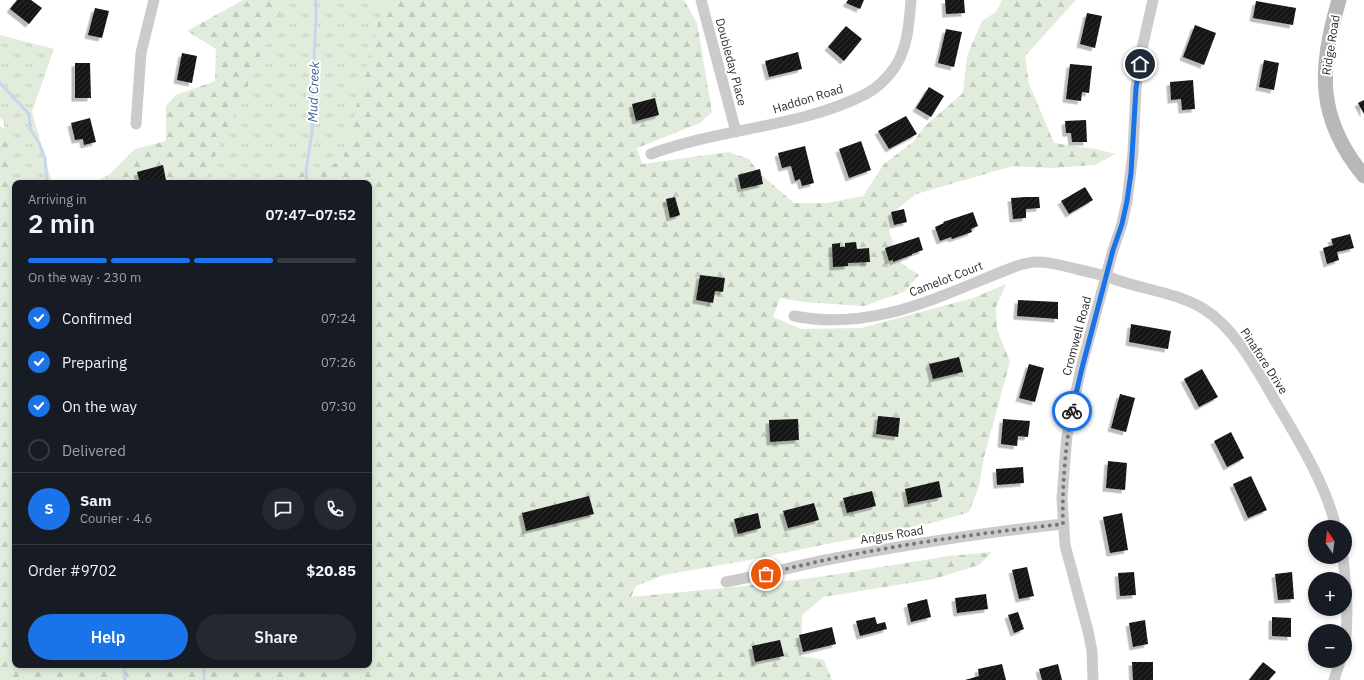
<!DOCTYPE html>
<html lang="en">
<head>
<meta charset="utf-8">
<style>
	:root { --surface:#171b24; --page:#242831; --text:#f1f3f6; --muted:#9ea1a6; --line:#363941; --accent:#1a73e8 }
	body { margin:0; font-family:"IBM Plex Sans",sans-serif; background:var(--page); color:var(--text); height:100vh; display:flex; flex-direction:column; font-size:15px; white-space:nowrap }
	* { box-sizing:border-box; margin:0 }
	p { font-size:13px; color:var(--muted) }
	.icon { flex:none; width:22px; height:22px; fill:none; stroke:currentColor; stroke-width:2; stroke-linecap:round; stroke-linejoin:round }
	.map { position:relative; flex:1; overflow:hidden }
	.panel { position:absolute; left:12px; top:180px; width:360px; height:488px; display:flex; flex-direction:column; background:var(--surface); border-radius:8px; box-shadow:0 2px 6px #0003 }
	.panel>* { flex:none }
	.needle { width:26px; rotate:346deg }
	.controls { position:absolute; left:1308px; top:520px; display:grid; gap:8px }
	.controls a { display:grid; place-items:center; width:44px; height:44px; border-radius:50%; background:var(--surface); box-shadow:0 2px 6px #0003; font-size:20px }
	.pin { position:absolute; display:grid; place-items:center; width:34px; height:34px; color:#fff; margin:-17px; border:2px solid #fff; border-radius:50%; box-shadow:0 1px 4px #0007 }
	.courier { position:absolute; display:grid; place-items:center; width:40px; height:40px; margin:-20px; border:3px solid #1a73e8; border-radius:50%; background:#fff; color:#222; box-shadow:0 1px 5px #0007 }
	.headline em { font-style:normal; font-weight:600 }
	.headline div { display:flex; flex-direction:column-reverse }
	.headline { display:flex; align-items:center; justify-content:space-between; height:68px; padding:0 16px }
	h1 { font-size:26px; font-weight:600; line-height:30px }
	.bar { display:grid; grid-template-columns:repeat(4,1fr); gap:6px 4px; align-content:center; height:48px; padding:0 16px }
	.bar i { height:5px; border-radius:3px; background:var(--line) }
	.bar .active { background:var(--accent) }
	.bar p { grid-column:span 4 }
	.line { display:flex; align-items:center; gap:10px; padding:0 16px; border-top:1px solid var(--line) }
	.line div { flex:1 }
	.round { display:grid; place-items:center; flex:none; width:42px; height:42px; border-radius:21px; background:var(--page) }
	ol { padding:0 16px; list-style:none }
	li { display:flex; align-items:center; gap:12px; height:44px }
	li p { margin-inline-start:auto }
	li .icon { padding:4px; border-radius:50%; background:var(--accent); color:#fff; stroke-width:4 }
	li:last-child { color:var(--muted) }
	li i { width:22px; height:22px; border:2px solid var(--line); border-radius:50% }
	.action { display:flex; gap:8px; margin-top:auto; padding:8px 16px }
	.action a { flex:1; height:46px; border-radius:24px; background:var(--accent); color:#fff; font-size:16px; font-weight:600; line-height:46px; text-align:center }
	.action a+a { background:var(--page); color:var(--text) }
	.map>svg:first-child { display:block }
</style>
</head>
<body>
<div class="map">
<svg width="1364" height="680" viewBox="0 0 1364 680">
	<defs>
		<pattern id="forest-firs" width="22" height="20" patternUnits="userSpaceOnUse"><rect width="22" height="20" fill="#e1ecdc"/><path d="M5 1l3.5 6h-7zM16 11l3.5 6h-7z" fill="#c1cbbd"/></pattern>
		<pattern id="park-tufts" width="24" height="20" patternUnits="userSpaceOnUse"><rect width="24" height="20" fill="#e1ecdc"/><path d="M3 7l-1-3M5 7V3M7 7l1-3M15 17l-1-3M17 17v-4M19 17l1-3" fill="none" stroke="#c1cbbd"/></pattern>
		<pattern id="building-hatch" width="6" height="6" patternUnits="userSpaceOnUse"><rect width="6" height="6" fill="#151515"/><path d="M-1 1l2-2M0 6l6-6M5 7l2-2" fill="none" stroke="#2f2f2f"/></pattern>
		<filter id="shadow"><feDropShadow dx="-3.5" dy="3.5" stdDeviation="0" flood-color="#0004"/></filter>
	</defs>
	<rect width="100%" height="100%" fill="#fff"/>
	<path fill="url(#forest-firs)" d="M243,0H684L697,23L712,112L700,123L637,148L642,164L729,152L749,159L759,173L794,203H827L863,196L884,164L913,142L924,127L963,93L967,56L982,21L996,12L1002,0H1076L1025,56L1029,84L1054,143L1096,149L1115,154L1095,165L1052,168L1013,166L916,194L896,210L889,232L902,264L919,275L904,292L864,306L804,302L780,298L773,317L801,329L861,328L973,298L1006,284L996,307L997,329L1010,362L984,457L979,486L969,512L936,522L749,560L664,575L636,586L631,597L744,586L819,577L949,556L992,552L979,565L934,579L823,597L802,615L801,656L824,660L832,680H0V126L18,137L15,183V665H369V183H94L110,174L135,149L166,141V106L176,95L215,81L216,49L187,31Z"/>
	<path fill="url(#park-tufts)" d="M286,0H384L342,162L245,183H203Z
		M0,35L54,49L32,112L52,183H15V184L3,120L0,118Z"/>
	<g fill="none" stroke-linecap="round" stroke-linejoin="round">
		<path stroke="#c8d6eb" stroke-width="3" d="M0,83L29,114L30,129L39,143L45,158L47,183
			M307,183L306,172L312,131V95L316,20V0
			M125,680L124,671L126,665
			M204,680V668L205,665"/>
	</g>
	<path fill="url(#building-hatch)" filter="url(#shadow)" d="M17,0H31L42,8L29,24L10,9Z
		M848,0H864L860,9L846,3Z
		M945,0H964L965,13L946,14Z
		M1256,1L1296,8L1293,25L1253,18Z
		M95,8L109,11L102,38L88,35Z
		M1087,13L1102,16L1095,48L1080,44Z
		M1195,25L1216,33L1204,65L1183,57Z
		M846,26L862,39L844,61L828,47Z
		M946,29L962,32L954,67L938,63Z
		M798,52L802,69L769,77L765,61Z
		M182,53L197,56L192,83L177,80Z
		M1264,60L1279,63L1274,90L1259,87Z
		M75,63H90L91,98H75Z
		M1070,64L1092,66L1089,93L1082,92L1081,101L1066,99Z
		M1193,80L1195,109L1182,110L1181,99L1171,100L1170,82Z
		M929,87L944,96L931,117L916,108Z
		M655,98L659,115L636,121L632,104Z
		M1364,100V114L1358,103Z
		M906,116L917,134L889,149L878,131Z
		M90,118L96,142L84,145L83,139L75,140L71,123Z
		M1086,120L1087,142H1072L1071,133H1066L1065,121Z
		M861,141L871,170L849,178L839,149Z
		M805,146L814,183L802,186L800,179L795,181L791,166L782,168L778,153Z
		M163,165L166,180L155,183H140L137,172Z
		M760,169L763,184L741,189L738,175Z
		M1085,187L1093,200L1069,214L1061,201Z
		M675,197L680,215L670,218L666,199Z
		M1025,197H1039L1040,208L1026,209V218L1013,219L1011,198Z
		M904,209L907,222L894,225L891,212Z
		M973,212L978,226L971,229L972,232L952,239L951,237L940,241L935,227L944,223L943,222Z
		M1350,234L1354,248L1337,252L1339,260L1327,264L1323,248L1333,245L1331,239Z
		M919,237L923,250L912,254V255L893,262V260L889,261L885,248Z
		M856,242L857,249L869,248L870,262L848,263V266L833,267L832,244L840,243V247H845V243Z
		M700,275L725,278L723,292L715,291L713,303L696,300Z
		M1018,300L1058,302V319L1017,316Z
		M1131,324L1171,331L1168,349L1129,342Z
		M959,357L963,372L933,379L929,364Z
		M1029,364L1044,368L1035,402L1019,398Z
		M1202,369L1218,397L1199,407L1184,379Z
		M1120,394L1135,398L1126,432L1111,428Z
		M878,416L900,418L898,437L876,434Z
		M798,419L799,440L770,442L769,420Z
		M1003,419L1030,421L1028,437L1018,436L1017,446L1001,444Z
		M1231,432L1244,458L1227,467L1214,441Z
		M1108,461L1127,463L1125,490L1106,488Z
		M1023,467L1024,483L997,485L996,469Z
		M1251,476L1267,510L1248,518L1233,484Z
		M939,481L942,497L908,504L905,489Z
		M872,491L876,506L847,513L843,498Z
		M589,496L594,514L526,531L522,513Z
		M814,503L819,520L788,528L783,511Z
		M758,513L761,528L738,534L734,519Z
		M1122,513L1128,550L1110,553L1103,517Z
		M1027,567L1034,596L1019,599L1012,570Z
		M1134,572L1136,595L1120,596L1118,573Z
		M1292,572L1294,599L1278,600L1275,574Z
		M986,594L988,609L957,613L955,598Z
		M927,599L931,617L911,622L907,604Z
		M1018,612L1024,629L1014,633L1008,615Z
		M875,617L877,624L885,622L887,629L860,636L856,621Z
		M1272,617L1291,618V637L1272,636Z
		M1145,620L1148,644L1133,647L1129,623Z
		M832,627L836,644L803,652L799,635Z
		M780,640L784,656L755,662L752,646Z
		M1132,662H1153V680H1133Z
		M1263,662L1276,672L1269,680H1249Z
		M1002,664L1006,680H965L979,676L978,669Z
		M1058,664L1062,680H1042L1039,669Z"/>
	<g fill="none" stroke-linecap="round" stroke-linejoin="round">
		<path stroke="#cbcbcb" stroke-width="11" d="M701,0L736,132
			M136,124L141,53L154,0
			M651,154C720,128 799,128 866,94C877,88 888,77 895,67C908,47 909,23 911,0
			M794,316C875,332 941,295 1014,267C1022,264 1029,262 1038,262C1051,262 1064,266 1076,269C1090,272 1104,275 1117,280C1146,290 1177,293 1204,309C1236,329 1258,372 1277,404C1300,443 1325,483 1336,527
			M1343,557C1346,587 1349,615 1345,645
			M726,582C763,575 799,565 836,558C911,544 987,532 1063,524
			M1093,680L1092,651L1088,631L1065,545L1062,499L1065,458L1067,436L1081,368L1113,250L1122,224L1127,201L1133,153L1136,88L1141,53L1153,0
			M1334,680L1340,661"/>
		<path stroke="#b8b8b8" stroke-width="15" d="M1339,0C1319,69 1316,118 1364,176"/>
	</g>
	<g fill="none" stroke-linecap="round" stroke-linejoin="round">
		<path stroke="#777" stroke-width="4" stroke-dasharray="0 7.2" d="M766,574C863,549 964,535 1063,524C1062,486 1065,449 1072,411"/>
		<path stroke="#1a73e8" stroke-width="5" d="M1072,411L1082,368L1113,250L1122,224L1127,201L1131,173L1136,88L1140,64"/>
	</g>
	<g text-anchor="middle" stroke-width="4" stroke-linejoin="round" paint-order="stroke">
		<g font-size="12" fill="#2e2e2e" stroke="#fff">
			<text transform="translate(1331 45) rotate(-81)" y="4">Ridge Road</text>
			<text transform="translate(731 62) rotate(75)" y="4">Doubleday Place</text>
			<text transform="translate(808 99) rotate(-17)" y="4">Haddon Road</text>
			<text transform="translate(946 279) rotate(-21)" y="4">Camelot Court</text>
			<text transform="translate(1077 336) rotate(-75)" y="4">Cromwell Road</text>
			<text transform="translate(1264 361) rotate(57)" y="4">Pinafore Drive</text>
			<text transform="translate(892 535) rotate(-9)" y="4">Angus Road</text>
		</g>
		<g font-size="13" font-style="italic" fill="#3d5e90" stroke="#fff">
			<text transform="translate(313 92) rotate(-88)" y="5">Mud Creek</text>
		</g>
	</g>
</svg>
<div class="controls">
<a><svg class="needle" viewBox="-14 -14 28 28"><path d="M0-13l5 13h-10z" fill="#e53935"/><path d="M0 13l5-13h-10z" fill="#9ea1a6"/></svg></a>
<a>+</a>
<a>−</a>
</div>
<div class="pin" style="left:766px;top:574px;background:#ea580c"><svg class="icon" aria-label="bag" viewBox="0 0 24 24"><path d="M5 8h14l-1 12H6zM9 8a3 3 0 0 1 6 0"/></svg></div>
<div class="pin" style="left:1140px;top:64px;background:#1f2937"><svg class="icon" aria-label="home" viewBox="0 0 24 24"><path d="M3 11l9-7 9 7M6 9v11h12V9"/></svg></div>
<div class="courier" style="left:1072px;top:411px"><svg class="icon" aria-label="bike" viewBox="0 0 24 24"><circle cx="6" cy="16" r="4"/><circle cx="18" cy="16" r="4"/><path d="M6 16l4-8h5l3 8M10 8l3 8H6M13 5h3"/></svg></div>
<section class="panel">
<div class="headline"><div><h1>2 min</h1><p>Arriving in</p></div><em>07:47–07:52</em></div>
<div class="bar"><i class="active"></i><i class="active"></i><i class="active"></i><i></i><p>On the way · 230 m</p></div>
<ol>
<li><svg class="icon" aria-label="check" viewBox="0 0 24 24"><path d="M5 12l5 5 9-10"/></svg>Confirmed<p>07:24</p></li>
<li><svg class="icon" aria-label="check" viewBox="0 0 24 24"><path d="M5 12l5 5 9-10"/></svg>Preparing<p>07:26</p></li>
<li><svg class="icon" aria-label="check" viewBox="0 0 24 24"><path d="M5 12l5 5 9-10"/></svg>On the way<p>07:30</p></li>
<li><i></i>Delivered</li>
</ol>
<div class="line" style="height:72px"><b class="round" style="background:var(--accent);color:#fff">S</b><div><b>Sam</b><p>Courier · 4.6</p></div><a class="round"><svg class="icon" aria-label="chat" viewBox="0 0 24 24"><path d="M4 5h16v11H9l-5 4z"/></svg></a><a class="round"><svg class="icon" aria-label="phone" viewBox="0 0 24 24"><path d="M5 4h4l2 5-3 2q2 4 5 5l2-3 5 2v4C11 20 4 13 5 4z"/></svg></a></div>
<div class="line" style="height:52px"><div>Order #9702</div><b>$20.85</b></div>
<div class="action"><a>Help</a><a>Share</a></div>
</section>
</div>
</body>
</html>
